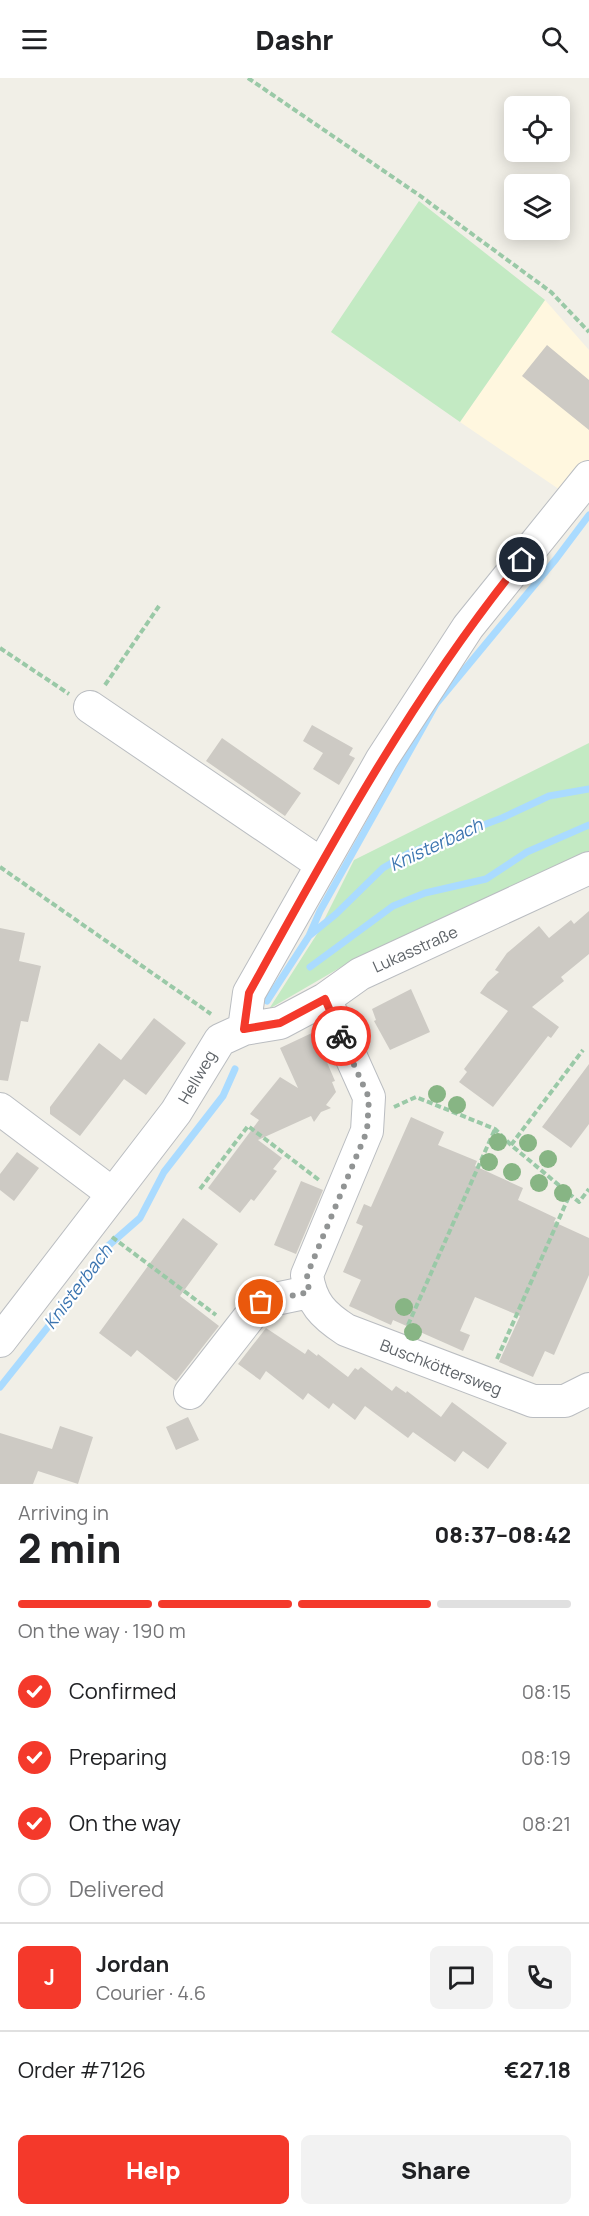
<!DOCTYPE html>
<html lang="en">
<head>
<meta charset="utf-8">
<style>
	:root { --surface:#fff; --page:#f2f2f2; --text:#202124; --muted:#757577; --line:#e0e0e0; --accent:#f4392b }
	body { margin:0; font-family:Manrope,sans-serif; background:var(--page); color:var(--text); height:100vh; display:flex; flex-direction:column; font-size:22px; white-space:nowrap }
	* { box-sizing:border-box; margin:0 }
	p { font-size:20px; color:var(--muted) }
	.icon { flex:none; width:33px; height:33px; fill:none; stroke:currentColor; stroke-width:2; stroke-linecap:round; stroke-linejoin:round }
	.map { position:relative; height:1406px; overflow:hidden }
	.sheet { display:flex; flex-direction:column; background:var(--surface); flex:1 }
	.sheet>* { flex:none }
	.tools { position:absolute; left:504px; top:18px; display:grid; gap:12px }
	.tools a { display:grid; place-items:center; width:66px; height:66px; border-radius:9px; background:var(--surface); box-shadow:0 3px 15px #0003; font-size:30px }
	.pin { position:absolute; display:grid; place-items:center; width:51px; height:51px; color:#fff; margin:-26px; border:3px solid #fff; border-radius:50%; box-shadow:0 2px 6px #0007 }
	.courier { position:absolute; display:grid; place-items:center; width:60px; height:60px; margin:-30px; border:4px solid #f4392b; border-radius:50%; background:#fff; color:#222; box-shadow:0 2px 8px #0007 }
	.head em { font-style:normal; font-weight:800 }
	.head div { display:flex; flex-direction:column-reverse }
	.head { display:flex; align-items:center; justify-content:space-between; height:102px; padding:0 18px }
	h1 { font-size:39px; font-weight:800; line-height:45px }
	.bar { display:grid; grid-template-columns:repeat(4,1fr); gap:9px 6px; align-content:center; height:72px; padding:0 18px }
	.bar i { height:8px; border-radius:4px; background:var(--line) }
	.bar .active { background:var(--accent) }
	.bar p { grid-column:span 4 }
	.line { display:flex; align-items:center; gap:15px; padding:0 18px; border-top:2px solid var(--line) }
	.line div { flex:1 }
	.round { display:grid; place-items:center; flex:none; width:63px; height:63px; border-radius:9px; background:var(--page) }
	ol { padding:0 18px; list-style:none }
	li { display:flex; align-items:center; gap:18px; height:66px }
	li p { margin-inline-start:auto }
	li .icon { padding:6px; border-radius:50%; background:var(--accent); color:#fff; stroke-width:4 }
	li:last-child { color:var(--muted) }
	li i { width:33px; height:33px; border:3px solid var(--line); border-radius:50% }
	.button { display:flex; gap:12px; margin-top:auto; padding:12px 18px }
	.button a { flex:1; height:69px; border-radius:9px; background:var(--accent); color:#fff; font-size:24px; font-weight:800; line-height:69px; text-align:center }
	.button a+a { background:var(--page); color:var(--text) }
	header { display:flex; justify-content:space-between; align-items:center; height:78px; padding:0 18px; background:var(--surface); font-size:27px; font-weight:800 }
	.map>svg:first-child { display:block }
</style>
</head>
<body>
<header><svg class="icon" aria-label="menu" viewBox="0 0 24 24"><path d="M4 6h16M4 12h16M4 18h16"/></svg>Dashr<svg class="icon" aria-label="search" viewBox="0 0 24 24"><circle cx="10" cy="10" r="6"/><path d="M15 15l6 6"/></svg></header>
<div class="map">
<svg width="589" height="1406" viewBox="0 0 589 1406">
	<rect width="100%" height="100%" fill="#f1efe7"/>
	<path fill="#fff7df" d="M545,222L589,272V387L566,416L460,344Z"/>
	<path fill="#c3eac3" d="M419,123L545,222L460,344L331,254Z
		M589,665V776L355,881L269,931L317,856L354,782Z"/>
	<g fill="none" stroke-linecap="round" stroke-linejoin="round">
		<path stroke="#aadbff" stroke-width="7" d="M309,858L320,833L436,626L556,481L589,437
			M310,889L393,828L425,815L486,801L527,774L589,747
			M267,923L309,858L336,836L383,790L409,775L502,740L549,718L589,711
			M0,1309L106,1176L108,1168L140,1140L164,1094L223,1018L235,991"/>
	</g>
	<path fill="#cdcac4" d="M547,267L589,302V352L522,298Z
		M312,647L353,670L349,677L355,680L339,707L313,691L323,675L303,663Z
		M222,660L301,715L285,738L206,683Z
		M589,833V876L561,899L564,903L532,929L559,949L551,960L548,958L493,1029L459,1004L467,994L464,991L508,933L480,915L488,904L499,894L495,892L507,875L539,848L549,860L571,842L574,846Z
		M0,850L25,855L19,883L41,888L28,944L21,943L8,1003L0,1002Z
		M411,911L430,954L390,972L374,943L376,942L372,931Z
		M154,940L186,965L146,1017L124,1001L80,1058L50,1036V1029L99,965L121,982Z
		M314,954L335,1003L332,1004L336,1014L326,1027L331,1030L321,1034L314,1044L311,1038L258,1062L282,1080L273,1091L277,1093L254,1123L251,1121L240,1135L208,1110L259,1042L250,1036L280,999L298,1010L280,970Z
		M589,986V1046L571,1070L542,1049Z
		M411,1039L444,1054L438,1067L477,1083L475,1088L523,1110L518,1122L556,1140L554,1144L589,1160V1197L554,1277L545,1273L533,1299L499,1284L520,1238L475,1219L460,1253L470,1257L463,1273L393,1242L391,1247L349,1228L361,1202L343,1194L363,1148L356,1145L364,1126L371,1129Z
		M17,1074L39,1090L14,1123L0,1112V1096Z
		M301,1103L323,1112L296,1176L274,1167Z
		M183,1140L218,1166L180,1218L219,1248L176,1303L137,1272L131,1279L99,1255Z
		M266,1250L305,1276L308,1271L317,1278L318,1276L348,1299L355,1290L358,1292L361,1289L392,1313L396,1308L406,1315L407,1313L441,1339L452,1324L507,1365L488,1391L463,1373L455,1384L413,1354L408,1360L365,1328L355,1342L333,1325L329,1331L308,1315L303,1322L266,1293L260,1302L238,1286Z
		M188,1339L199,1362L176,1372L166,1349Z
		M60,1348L93,1359L78,1406L38,1393L33,1406H0V1355L52,1371Z"/>
	<g fill="none" stroke-linecap="round" stroke-linejoin="round">
		<defs>
			<path id="minor" d="M90,629L321,786
				M325,921L369,1019L367,1053L307,1197C311,1225 323,1237 346,1252L533,1323H565L589,1311
				M244,951L249,915L382,681L468,549L589,399
				M0,1031L113,1116
				M0,1263L176,1034L220,962L244,951L280,945L325,921L360,896L589,790
				M190,1315L261,1224L309,1214"/>
		</defs>
		<use href="#minor" stroke="#babdc1" stroke-width="34"/>
		<path stroke="#9ac9a7" stroke-width="4" stroke-dasharray="6 3" stroke-linecap="butt" d="M248,0L419,117L551,214L589,254
			M0,570L69,616
			M105,607L159,528
			M0,789L211,936
			M394,1029L416,1019L495,1051L511,1067L579,1124L589,1111
			M511,1067L583,972
			M200,1111L248,1048L319,1102
			M112,1159L216,1237
			M408,1247L495,1051
			M497,1281L570,1116"/>
		<use href="#minor" stroke="#fff" stroke-width="32"/>
	</g>
	<g fill="#87b584">
		<circle cx="437" cy="1016" r="9"/>
		<circle cx="457" cy="1027" r="9"/>
		<circle cx="498" cy="1064" r="9"/>
		<circle cx="528" cy="1065" r="9"/>
		<circle cx="548" cy="1081" r="9"/>
		<circle cx="489" cy="1084" r="9"/>
		<circle cx="512" cy="1094" r="9"/>
		<circle cx="539" cy="1105" r="9"/>
		<circle cx="563" cy="1115" r="9"/>
		<circle cx="404" cy="1229" r="9"/>
		<circle cx="413" cy="1254" r="9"/>
	</g>
	<g fill="none" stroke-linecap="round" stroke-linejoin="round">
		<path stroke="#919494" stroke-width="6" stroke-dasharray="0 10.8" d="M261,1224L309,1214L307,1197L367,1053L369,1020L341,958"/>
		<path stroke="#f4392b" stroke-width="8" d="M341,958L325,921L280,945L244,951L249,915C331,766 414,615 522,482"/>
	</g>
	<g text-anchor="middle" stroke-width="4.5" stroke-linejoin="round" paint-order="stroke">
		<g font-size="16" fill="#5e6368" stroke="#fff">
			<text transform="translate(415 871) rotate(-24)" y="6">Lukasstraße</text>
			<text transform="translate(197 999) rotate(-60)" y="6">Hellweg</text>
			<text transform="translate(441 1289) rotate(21)" y="6">Buschköttersweg</text>
		</g>
		<g font-size="18" font-style="italic" fill="#3c75b0" stroke="#fff">
			<text transform="translate(436 767) rotate(-25)" y="6">Knisterbach</text>
			<text transform="translate(78 1209) rotate(-53)" y="6">Knisterbach</text>
		</g>
	</g>
</svg>
<div class="tools">
<a><svg class="icon" aria-label="locate" viewBox="0 0 24 24"><circle cx="12" cy="12" r="6"/><path d="M12 2v4M12 18v4M2 12h4M18 12h4"/></svg></a>
<a><svg class="icon" aria-label="layers" viewBox="0 0 24 24"><path d="M12 4l9 5-9 5-9-5zM3 14l9 5 9-5"/></svg></a>
</div>
<div class="pin" style="left:261px;top:1224px;background:#ea580c"><svg class="icon" aria-label="bag" viewBox="0 0 24 24"><path d="M5 8h14l-1 12H6zM9 8a3 3 0 0 1 6 0"/></svg></div>
<div class="pin" style="left:522px;top:482px;background:#1f2937"><svg class="icon" aria-label="home" viewBox="0 0 24 24"><path d="M3 11l9-7 9 7M6 9v11h12V9"/></svg></div>
<div class="courier" style="left:341px;top:958px"><svg class="icon" aria-label="bike" viewBox="0 0 24 24"><circle cx="6" cy="16" r="4"/><circle cx="18" cy="16" r="4"/><path d="M6 16l4-8h5l3 8M10 8l3 8H6M13 5h3"/></svg></div>
</div>
<section class="sheet">
<div class="head"><div><h1>2 min</h1><p>Arriving in</p></div><em>08:37–08:42</em></div>
<div class="bar"><i class="active"></i><i class="active"></i><i class="active"></i><i></i><p>On the way · 190 m</p></div>
<ol>
<li><svg class="icon" aria-label="check" viewBox="0 0 24 24"><path d="M5 12l5 5 9-10"/></svg>Confirmed<p>08:15</p></li>
<li><svg class="icon" aria-label="check" viewBox="0 0 24 24"><path d="M5 12l5 5 9-10"/></svg>Preparing<p>08:19</p></li>
<li><svg class="icon" aria-label="check" viewBox="0 0 24 24"><path d="M5 12l5 5 9-10"/></svg>On the way<p>08:21</p></li>
<li><i></i>Delivered</li>
</ol>
<div class="line" style="height:108px"><b class="round" style="background:var(--accent);color:#fff">J</b><div><b>Jordan</b><p>Courier · 4.6</p></div><a class="round"><svg class="icon" aria-label="chat" viewBox="0 0 24 24"><path d="M4 5h16v11H9l-5 4z"/></svg></a><a class="round"><svg class="icon" aria-label="phone" viewBox="0 0 24 24"><path d="M5 4h4l2 5-3 2q2 4 5 5l2-3 5 2v4C11 20 4 13 5 4z"/></svg></a></div>
<div class="line" style="height:78px"><div>Order #7126</div><b>€27.18</b></div>
<div class="button"><a>Help</a><a>Share</a></div>
</section>
</body>
</html>
